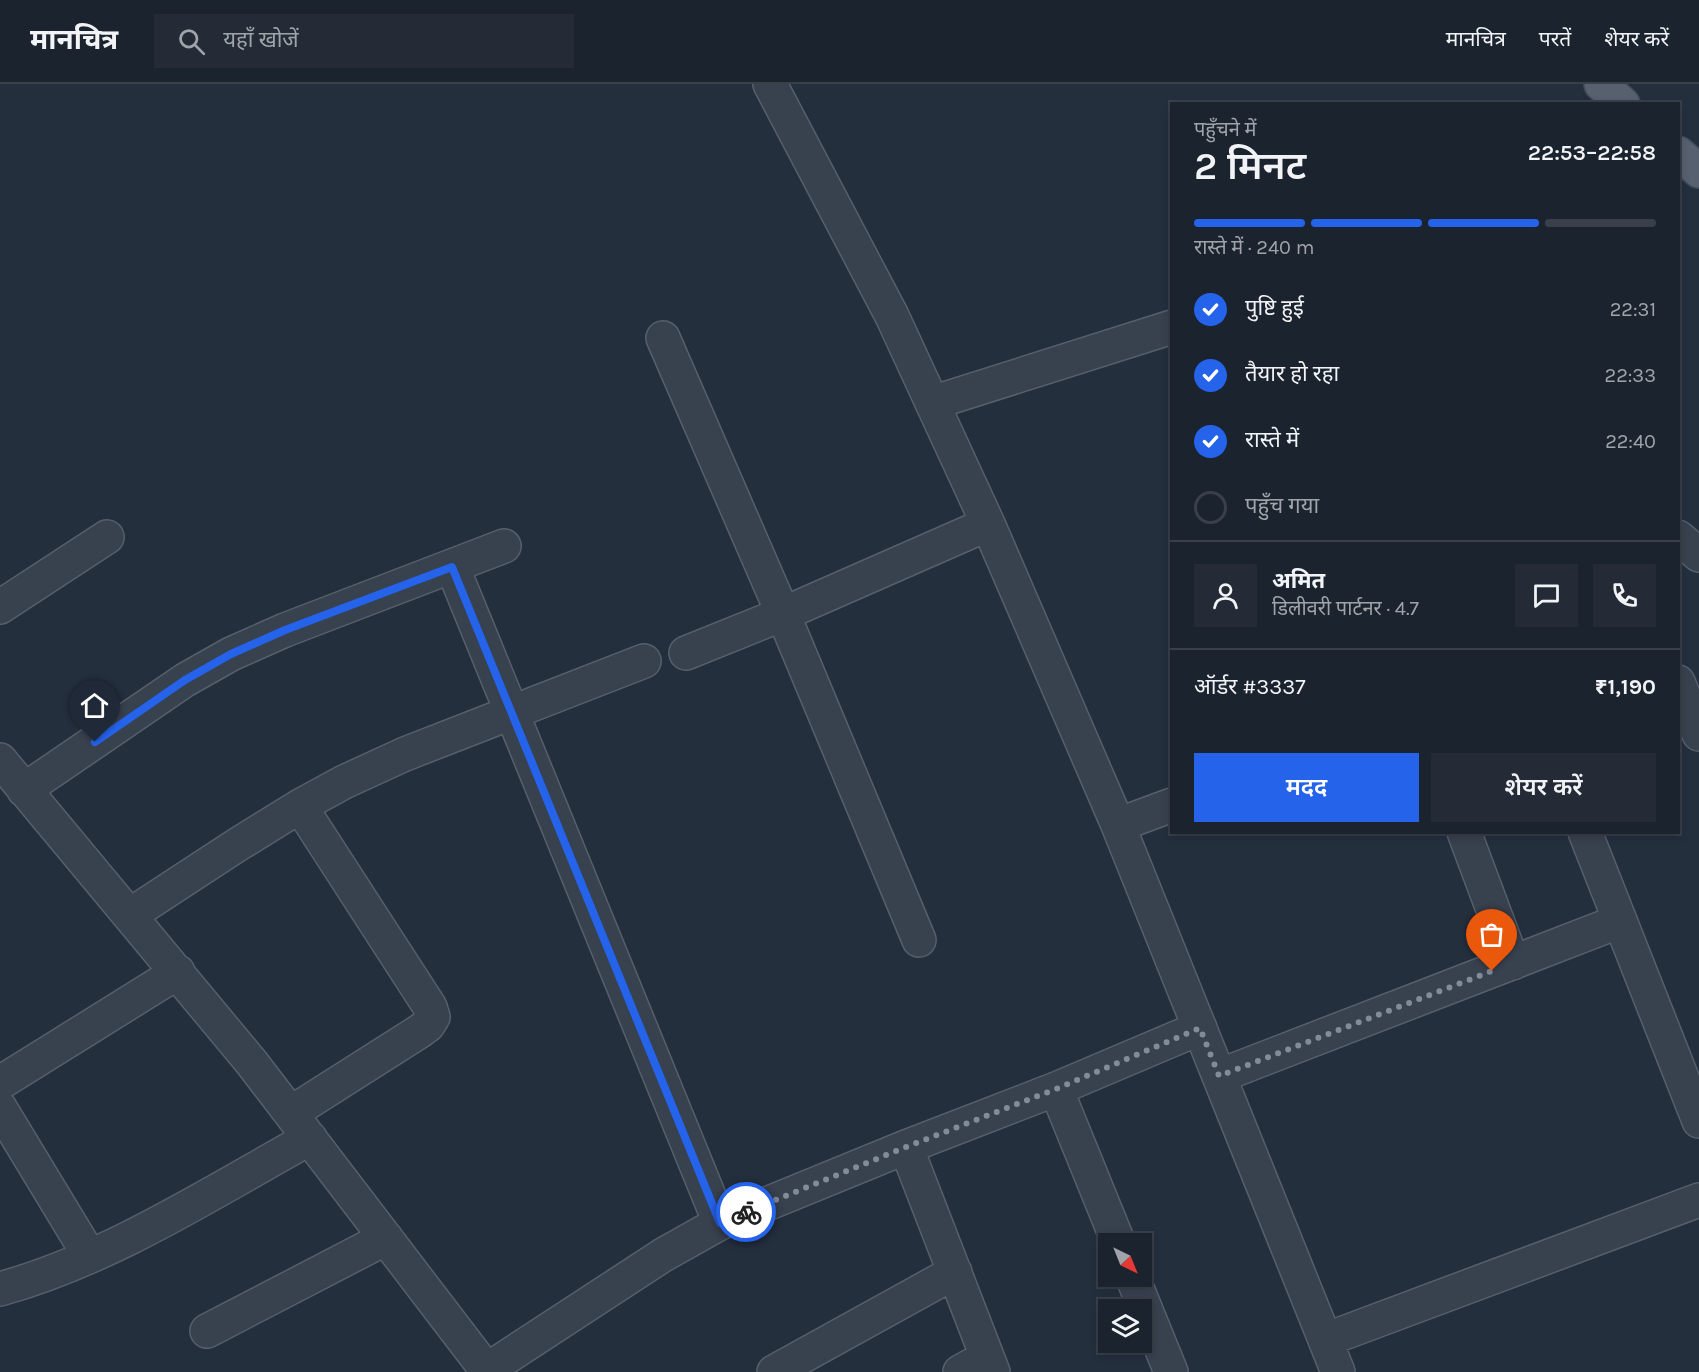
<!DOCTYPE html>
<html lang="hi">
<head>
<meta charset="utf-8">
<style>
	:root { --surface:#1b232e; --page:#242b36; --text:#f1f3f6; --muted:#a0a4aa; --line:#39404a; --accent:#2563eb }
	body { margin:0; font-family:Karla,"Noto Sans Devanagari",sans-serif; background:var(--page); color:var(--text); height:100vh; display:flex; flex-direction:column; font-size:22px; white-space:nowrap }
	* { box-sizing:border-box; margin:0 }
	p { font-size:20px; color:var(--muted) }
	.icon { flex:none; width:33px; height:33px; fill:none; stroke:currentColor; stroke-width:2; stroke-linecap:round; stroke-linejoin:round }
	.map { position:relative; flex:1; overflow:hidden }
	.details { position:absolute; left:1170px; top:18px; width:510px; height:732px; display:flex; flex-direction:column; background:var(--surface); border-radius:0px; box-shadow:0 3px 9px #0003,0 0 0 2px var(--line) }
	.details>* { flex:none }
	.needle { width:39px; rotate:137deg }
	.buttons { position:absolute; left:1098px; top:1149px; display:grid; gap:12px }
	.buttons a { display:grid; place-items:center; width:54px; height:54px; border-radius:0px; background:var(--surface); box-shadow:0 3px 9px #0003,0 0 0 2px var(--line); font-size:30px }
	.pin { position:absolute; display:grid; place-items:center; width:51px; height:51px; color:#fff; margin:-62px -26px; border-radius:50% 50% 50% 0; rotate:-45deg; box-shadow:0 0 6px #0007 }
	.pin .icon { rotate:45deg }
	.courier { position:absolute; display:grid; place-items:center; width:60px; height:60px; margin:-30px; border:4px solid #2563eb; border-radius:50%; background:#fff; color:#222; box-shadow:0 2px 8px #0007 }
	.overview em { font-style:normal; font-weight:600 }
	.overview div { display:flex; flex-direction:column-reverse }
	.overview { display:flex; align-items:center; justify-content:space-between; height:102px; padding:0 24px }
	h1 { font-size:39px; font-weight:600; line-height:45px }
	.bar { display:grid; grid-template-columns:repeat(4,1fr); gap:9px 6px; align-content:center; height:72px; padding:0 24px }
	.bar i { height:8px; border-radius:4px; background:var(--line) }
	.bar .selected { background:var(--accent) }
	.bar p { grid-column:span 4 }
	.line { display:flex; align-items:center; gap:15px; padding:0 24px; border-top:2px solid var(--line) }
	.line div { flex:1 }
	.round { display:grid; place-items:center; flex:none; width:63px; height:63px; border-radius:0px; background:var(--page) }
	ol { padding:0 24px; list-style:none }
	li { display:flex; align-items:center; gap:18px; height:66px }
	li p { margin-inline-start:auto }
	li .icon { padding:6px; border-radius:50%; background:var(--accent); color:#fff; stroke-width:4 }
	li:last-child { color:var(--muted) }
	li i { width:33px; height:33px; border:3px solid var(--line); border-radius:50% }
	.primary-button { display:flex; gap:12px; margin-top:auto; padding:12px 24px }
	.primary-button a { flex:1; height:69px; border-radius:0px; background:var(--accent); color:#fff; font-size:24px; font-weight:600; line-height:69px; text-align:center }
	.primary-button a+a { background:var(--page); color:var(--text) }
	header { display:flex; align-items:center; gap:36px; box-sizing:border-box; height:84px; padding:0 30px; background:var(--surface); border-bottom:2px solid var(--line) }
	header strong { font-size:28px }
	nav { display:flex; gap:33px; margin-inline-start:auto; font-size:21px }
	.search { width:420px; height:54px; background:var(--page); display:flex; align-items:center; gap:15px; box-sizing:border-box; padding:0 21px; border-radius:0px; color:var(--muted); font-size:22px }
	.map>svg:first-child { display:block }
</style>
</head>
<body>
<header>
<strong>मानचित्र</strong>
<div class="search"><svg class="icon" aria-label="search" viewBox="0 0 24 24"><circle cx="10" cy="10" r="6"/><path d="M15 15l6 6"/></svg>यहाँ खोजें</div>
<nav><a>मानचित्र</a><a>परतें</a><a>शेयर करें</a></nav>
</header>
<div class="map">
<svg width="1699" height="1288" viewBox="0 0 1699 1288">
	<rect width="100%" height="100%" fill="#242f3e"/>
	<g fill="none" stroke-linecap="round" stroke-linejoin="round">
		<defs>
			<path id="minor" d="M770,0L892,232L988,440L1118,741L1338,1288
				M663,254L783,530L919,856
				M932,319L1172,243
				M1678,453L1699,471
				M452,482L720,1139
				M0,523L107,453
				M686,569L783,530L988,440
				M1678,598L1699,650
				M0,676L252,979L488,1288
				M24,706L185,596L231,570L285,546L504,462
				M1118,741L1172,721
				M1464,748L1513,879
				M1585,748L1699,1037
				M130,831L237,761L300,722L344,698L405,670L644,577
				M1219,992L1620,837
				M0,999L178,888
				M1056,1005L1119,1160
				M0,1024L89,1171
				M291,1029L420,947L428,941L433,933L430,923L300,722
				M906,1063L993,1288
				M1132,1192L1171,1288
				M0,1205C109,1175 211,1109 310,1054
				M207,1247L386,1154
				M1325,1256L1699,1116
				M487,1286L663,1171L720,1139L906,1063L1056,1005L1200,944
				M774,1288L955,1188
				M960,1288L987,1273"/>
			<path id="major" d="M1601,0L1623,20
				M1678,69L1699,87"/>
		</defs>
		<use href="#minor" stroke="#565f6c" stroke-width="36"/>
		<use href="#major" stroke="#414a57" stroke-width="36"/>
		<use href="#minor" stroke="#38414e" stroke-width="33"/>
		<use href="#major" stroke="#56606e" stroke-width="33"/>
	</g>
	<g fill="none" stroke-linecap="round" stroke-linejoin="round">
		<path stroke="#828b98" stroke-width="6" stroke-dasharray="0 10.8" d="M746,1128L906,1063L1056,1005L1200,944L1219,992L1492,887"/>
		<path stroke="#2563eb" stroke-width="8" d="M95,658L185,596L231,570L285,546L452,483L720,1139L746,1128"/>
	</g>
</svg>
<div class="buttons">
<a><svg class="needle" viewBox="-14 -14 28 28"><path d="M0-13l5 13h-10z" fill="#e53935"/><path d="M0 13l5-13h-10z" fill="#a0a4aa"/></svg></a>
<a><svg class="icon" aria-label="layers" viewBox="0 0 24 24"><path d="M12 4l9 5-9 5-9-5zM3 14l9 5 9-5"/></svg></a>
</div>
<div class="pin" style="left:1492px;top:887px;background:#ea580c"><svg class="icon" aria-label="bag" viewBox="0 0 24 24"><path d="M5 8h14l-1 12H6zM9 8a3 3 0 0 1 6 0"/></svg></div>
<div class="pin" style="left:95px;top:658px;background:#1f2937"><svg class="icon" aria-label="home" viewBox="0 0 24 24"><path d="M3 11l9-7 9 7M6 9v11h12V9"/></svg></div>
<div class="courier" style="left:746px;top:1128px"><svg class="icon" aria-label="bike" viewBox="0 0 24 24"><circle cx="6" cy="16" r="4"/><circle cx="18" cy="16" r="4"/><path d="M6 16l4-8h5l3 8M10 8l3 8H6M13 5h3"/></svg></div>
<section class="details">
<div class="overview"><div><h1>2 मिनट</h1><p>पहुँचने में</p></div><em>22:53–22:58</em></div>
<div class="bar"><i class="selected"></i><i class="selected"></i><i class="selected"></i><i></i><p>रास्ते में · 240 m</p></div>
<ol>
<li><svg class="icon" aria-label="check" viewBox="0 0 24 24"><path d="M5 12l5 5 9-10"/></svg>पुष्टि हुई<p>22:31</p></li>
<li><svg class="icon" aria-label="check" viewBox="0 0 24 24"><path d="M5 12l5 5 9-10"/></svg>तैयार हो रहा<p>22:33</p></li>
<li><svg class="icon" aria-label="check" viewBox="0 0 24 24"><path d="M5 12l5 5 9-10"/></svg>रास्ते में<p>22:40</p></li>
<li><i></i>पहुँच गया</li>
</ol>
<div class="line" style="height:108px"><a class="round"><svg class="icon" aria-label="person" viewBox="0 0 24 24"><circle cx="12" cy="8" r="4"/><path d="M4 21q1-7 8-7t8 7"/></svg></a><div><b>अमित</b><p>डिलीवरी पार्टनर · 4.7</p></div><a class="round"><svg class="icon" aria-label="chat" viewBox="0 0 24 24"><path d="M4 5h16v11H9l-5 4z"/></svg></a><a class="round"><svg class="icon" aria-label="phone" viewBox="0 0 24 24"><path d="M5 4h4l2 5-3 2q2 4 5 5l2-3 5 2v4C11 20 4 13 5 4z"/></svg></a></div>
<div class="line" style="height:78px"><div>ऑर्डर #3337</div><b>₹1,190</b></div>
<div class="primary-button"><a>मदद</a><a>शेयर करें</a></div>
</section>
</div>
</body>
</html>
